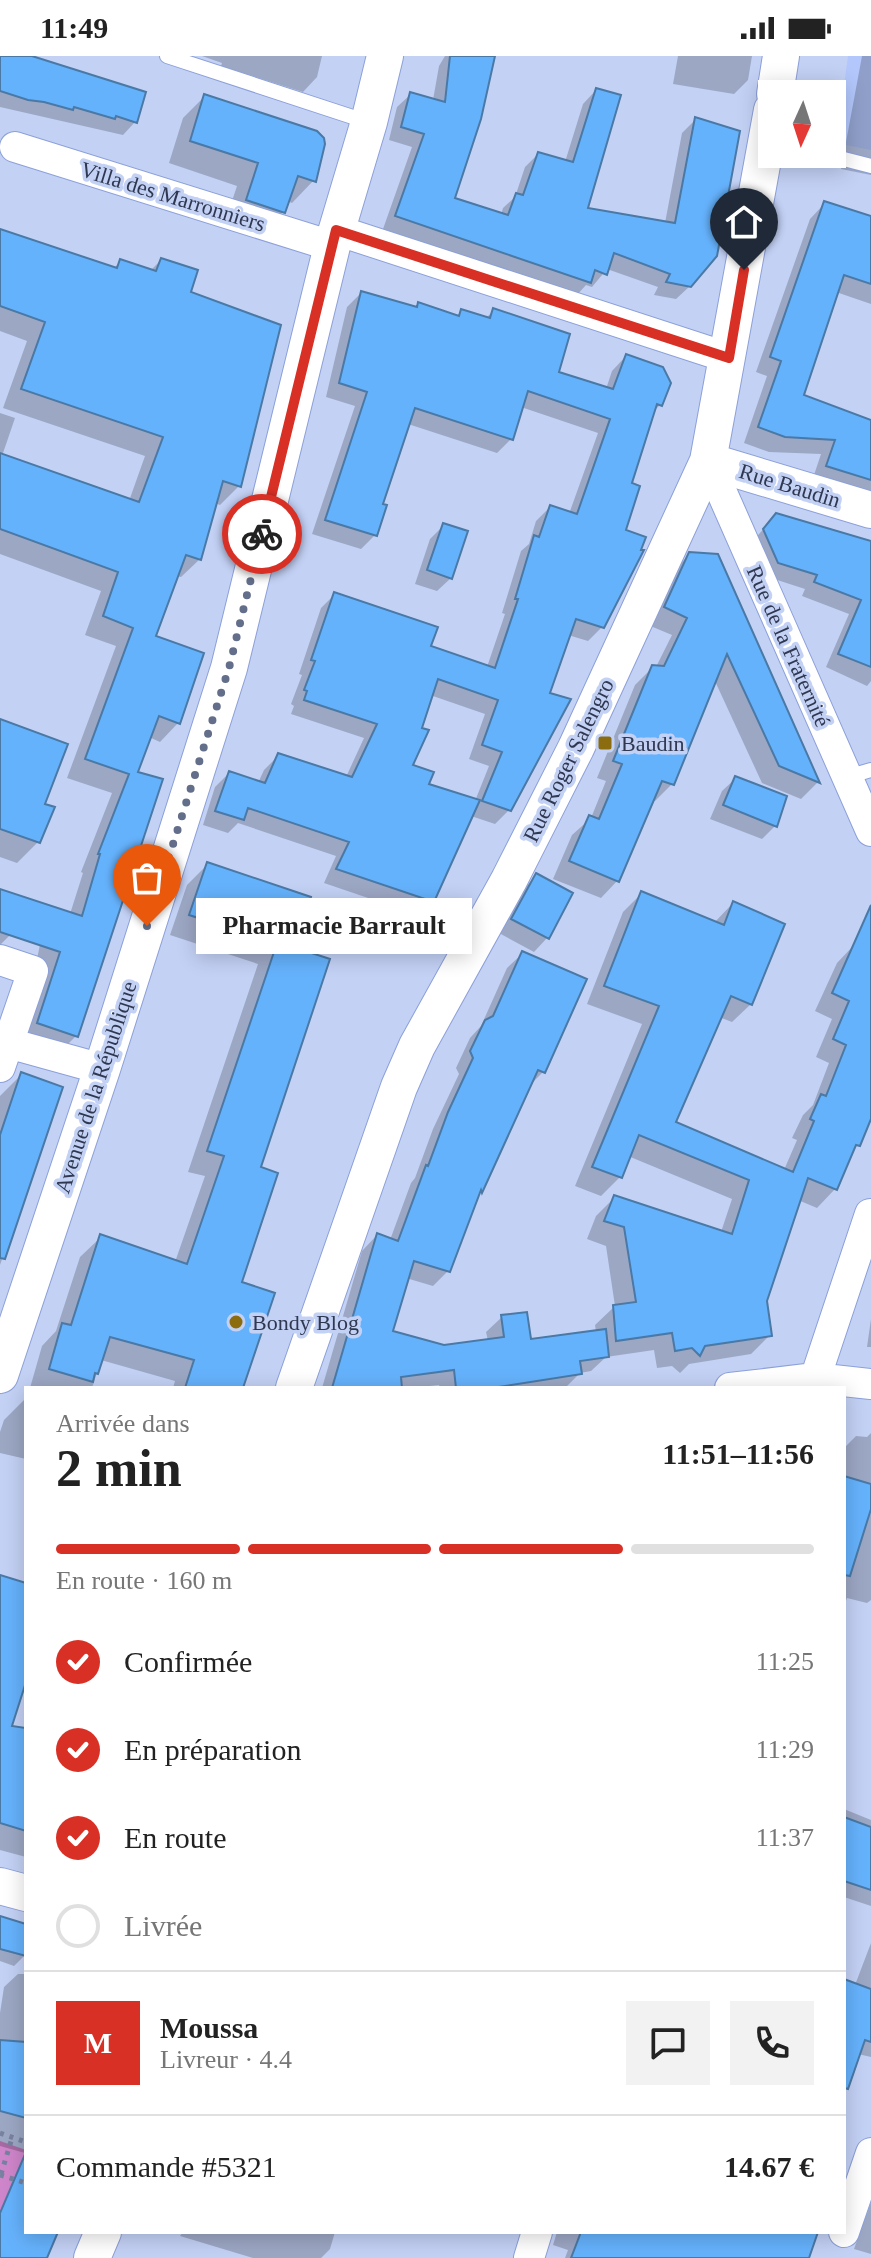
<!DOCTYPE html>
<html lang="fr">
<head>
<meta charset="utf-8">
<style>
	:root { --surface:#fff; --page:#f2f2f2; --text:#222; --muted:#767676; --line:#e0e0e0; --accent:#d93025 }
	body { margin:0; font-family:Georgia,serif; background:var(--page); color:var(--text); height:100vh; display:flex; flex-direction:column; font-size:30px; white-space:nowrap }
	* { box-sizing:border-box; margin:0 }
	p { font-size:26px; color:var(--muted) }
	.icon { flex:none; width:44px; height:44px; fill:none; stroke:currentColor; stroke-width:2; stroke-linecap:round; stroke-linejoin:round }
	.map { position:relative; flex:1; overflow:hidden }
	.sheet { position:absolute; left:24px; top:1330px; width:822px; height:848px; display:flex; flex-direction:column; background:var(--surface); border-radius:0px; box-shadow:0 4px 20px #0003 }
	.sheet>* { flex:none }
	.needle { width:52px; rotate:183deg }
	.tools { position:absolute; left:758px; top:24px; display:grid; gap:16px }
	.tools a { display:grid; place-items:center; width:88px; height:88px; border-radius:0px; background:var(--surface); box-shadow:0 4px 20px #0003; font-size:40px }
	.pin { position:absolute; display:grid; place-items:center; width:68px; height:68px; color:#fff; margin:-82px -34px; border-radius:50% 50% 50% 0; rotate:-45deg; box-shadow:0 0 8px #0007 }
	.pin .icon { rotate:45deg }
	.courier { position:absolute; display:grid; place-items:center; width:80px; height:80px; margin:-40px; border:6px solid #d93025; border-radius:50%; background:#fff; color:#222; box-shadow:0 2px 10px #0007 }
	.bubble { position:absolute; height:56px; border-radius:0px; background:var(--surface); box-shadow:0 4px 20px #0003; font-size:26px; font-weight:600; line-height:56px; text-align:center }
	.summary em { font-style:normal; font-weight:600 }
	.summary div { display:flex; flex-direction:column-reverse }
	.summary { display:flex; align-items:center; justify-content:space-between; height:136px; padding:0 32px }
	h1 { font-size:52px; font-weight:600; line-height:60px }
	.bar { display:grid; grid-template-columns:repeat(4,1fr); gap:12px 8px; align-content:center; height:96px; padding:0 32px }
	.bar i { height:10px; border-radius:6px; background:var(--line) }
	.bar .on { background:var(--accent) }
	.bar p { grid-column:span 4 }
	.line { display:flex; align-items:center; gap:20px; padding:0 32px; border-top:2px solid var(--line) }
	.line div { flex:1 }
	.round { display:grid; place-items:center; flex:none; width:84px; height:84px; border-radius:0px; background:var(--page) }
	ol { padding:0 32px; list-style:none }
	li { display:flex; align-items:center; gap:24px; height:88px }
	li p { margin-inline-start:auto }
	li .icon { padding:8px; border-radius:50%; background:var(--accent); color:#fff; stroke-width:4 }
	li:last-child { color:var(--muted) }
	li i { width:44px; height:44px; border:4px solid var(--line); border-radius:50% }
	.status { display:flex; justify-content:space-between; align-items:center; height:56px; padding:0 40px; background:var(--surface); direction:ltr }
	.status svg { height:22px; fill:currentColor }
	.map>svg:first-child { display:block }
</style>
</head>
<body>
<div class="status"><b>11:49</b><svg viewBox="0 0 49 12"><path d="M0 12V9h3v3zM5 12V6h3v6zM10 12V3h3v9zM15 12V0h3v12zM26 1h20v11H26zM47 4h2v5h-2z"/></svg></div>
<div class="map">
<svg width="871" height="2202" viewBox="0 0 871 2202">
	<rect width="100%" height="100%" fill="#c3d1f5"/>
	<path fill="#b3c7fc" d="M848,0H871V94L836,87Z"/>
	<path fill="#cf85ca" d="M0,2085L26,2094V2176L0,2202Z"/>
	<path fill="#0003" fill-rule="evenodd" d="M25,0L135,66L123,79L0,51V2Z
		M202,0H322L317,21L303,36L221,10L222,7Z
		M445,0H485L453,144L501,159L503,152L515,141L525,111L538,98L565,106L583,48L596,34L586,154L665,167L682,77L695,64L690,230L676,243L654,239L658,231L607,213L592,231L586,229L576,240L383,173L412,91L389,84L397,51L411,38L433,44L439,10Z
		M678,0H752L748,24L734,38L673,28Z
		M862,0H871V119L841,113Z
		M205,40L314,124L292,147L287,145L284,155L261,178L225,166L237,130L169,107L183,62Z
		M825,147L871,166V248L836,236L802,340L871,367V443L812,425L821,398L769,396L744,387L767,320L756,316L810,163Z
		M0,175L113,213L120,206L150,215L161,204L188,238L239,430L220,449L215,447L200,503L181,521L176,520L153,581L178,667L160,686L149,681L135,717L76,980L58,998L20,985L43,874L70,858L83,817L81,816L112,737L67,722L116,590L85,579L101,535L0,498V357L15,362L2,400L129,445L145,400L3,352L27,285L0,275Z
		M361,237L415,253L419,249L456,261L461,255L485,263L494,254L556,317L606,333L612,315L626,300L660,349L652,357L630,428L623,476L602,571L588,585L568,579L509,754L495,768L471,760L432,845L418,859L324,827L336,800L238,767L228,777L203,769L215,731L229,717L258,727L264,714L278,700L346,721L364,682L291,658L294,650L291,648L302,619L299,618L321,552L335,538L429,592L487,611L505,558L502,557L521,495L529,488L536,465L550,451L569,458L598,377L521,351L511,383L497,397L408,368L381,449L375,479L361,493L312,478L355,350L326,341L347,251ZM430,639L485,658L469,703L489,710L475,745L426,729L411,711Z
		M776,459L871,488V625L867,630L826,611L849,558L802,540L805,533L765,520L750,488Z
		M444,469L451,522L437,535L415,528L430,483Z
		M690,498L717,500L818,726L801,743L762,727L714,623L672,728L655,745L652,744L618,824L601,842L553,823L572,779L591,762L606,725L597,722L635,629L653,611H656L672,579L648,569L672,516Z
		M0,665L42,749L38,786L17,807L0,801Z
		M736,722L775,770L762,783L710,763L722,735Z
		M207,809L293,889L240,1227L241,1332H173L175,1325L101,1304L92,1332H30L42,1290L56,1275L80,1201L101,1181L175,1206L205,1120L188,1116L258,908L170,879L187,829Z
		M536,820L547,882L534,896L499,877L523,833Z
		M0,835L10,879L0,889Z
		M642,837L714,867L733,847L751,948L732,966L719,961L673,1068L784,1114L797,1084L792,1082L803,1059L813,1049L829,1007L816,1001L832,963L815,955L837,907L855,888L871,895V1058L835,1133L817,1152L798,1144L765,1245L770,1279L751,1298L689,1308L680,1317L672,1310L657,1312L654,1294L606,1301L591,1315L580,1317L565,1332H440L439,1329L411,1332H322L362,1195L377,1179L390,1184L411,1127L415,1122L433,1073L459,1018L456,1012L470,982L481,970L507,912L523,897L584,924L543,1016L527,1032L480,1136L449,1214L433,1230L406,1222L390,1277L444,1291L488,1285L486,1276L502,1261L529,1285L596,1276L595,1269L615,1250L606,1190L587,1183L596,1160L615,1141L721,1176L732,1143L628,1100L620,1121L601,1140L575,1130L642,968L587,948L623,856Z
		M22,1018L60,1032L0,1209V1040Z
		M871,1263V1291H867Z
		M25,1343H26V1403L0,1397V1376L4,1364Z
		M871,1377V1544L867,1547L847,1542L844,1550V1392L856,1380L867,1381Z
		M0,1742L26,1750V1801L0,1794Z
		M844,1753L871,1764V1850L844,1841Z
		M0,1862L26,1870L25,1899L14,1910L0,1905Z
		M871,1887V2001L858,1998L844,2039V1925L855,1929Z
		M18,1918H26L25,2097L0,2090V1957L4,1931Z
		M871,2146V2198L854,2193Z
		M183,2176H335L330,2193L321,2202H253L180,2180Z
		M557,2176H816L807,2202H565L568,2194L553,2189Z"/>
	<path fill="#65b2fc" stroke="#4a79a6" stroke-width="2" d="M0,0H32L146,36L137,67L116,60L115,63L74,51L73,54L44,46L28,44L0,35Z
		M450,0H495L481,63L455,142L508,159L516,137L523,139L538,96L573,106L596,32L621,39L588,152L675,167L695,61L740,75L717,200L691,231L666,226L670,218L614,197L607,219L595,214L591,227L395,160L424,78L401,71L410,36L445,46Z
		M204,38L317,75L324,82L325,88L316,126L298,120L285,157L246,144L258,107L190,85Z
		M824,145L871,160V228L844,219L804,339L871,364V424L826,410L835,384L785,381L758,371L781,305L770,301Z
		M0,173L117,212L120,203L156,215L161,202L198,214L191,236L281,269L241,431L223,425L201,504L186,499L156,580L204,597L180,668L159,660L138,716L163,723L78,981L37,967L60,896L0,876V833L82,860L100,798H98L129,718L85,703L133,572L103,560L118,516L0,473V397L139,446L163,381L21,333L45,266L0,250Z
		M361,235L417,251L418,246L459,260L461,253L490,262L493,252L570,278L559,316L613,333L626,298L663,311L671,327L662,350L657,348L632,427L640,430L626,474L646,481L641,494H644L604,572L576,563L550,637L571,643L511,755L482,745L502,696L482,689L498,644L438,623L422,672L429,674L413,709L434,716L429,728L480,744L434,846L336,813L349,786L248,752L244,764L215,755L229,715L265,727L278,697L352,721L377,668L304,644L307,635L304,634L315,605L311,604L334,536L438,571L431,590L495,612L518,543H515L534,479L539,481L550,449L577,458L610,363L528,335L513,384L415,352L383,448L387,449L377,480L325,464L367,336L339,327Z
		M776,457L871,485V611L838,598L861,544L814,526L817,519L778,507L763,473Z
		M443,467L468,475L452,523L427,514Z
		M689,496L718,498L820,727L779,710L727,598L674,729L662,725L619,826L569,805L589,759L599,763L622,708L613,705L652,609L664,610L687,562L664,551Z
		M0,663L68,688L45,748L55,751L40,787L0,773Z
		M735,720L787,740L777,771L723,749Z
		M207,806L311,841L296,887L304,889L302,894L330,903L261,1111L278,1117L242,1226L275,1237L243,1332H185L194,1304L110,1281L98,1318L95,1317L93,1326L49,1313L62,1267L71,1269L100,1178L187,1208L224,1100L207,1095L277,887L189,859Z
		M536,817L573,837L549,883L511,863Z
		M641,835L724,869L733,845L785,868L752,949L731,940L676,1066L793,1116L814,1065L810,1063L821,1038L826,1040L846,989L833,983L849,945L832,937L871,849V1063L860,1090L856,1089L837,1134L808,1122L767,1245L772,1280L705,1290L700,1300L692,1292L675,1295L672,1277L616,1285L613,1249L636,1246L624,1171L604,1165L614,1139L732,1178L749,1124L639,1079L622,1122L592,1111L659,950L604,930Z
		M522,895L587,923L545,1017L538,1014L482,1137L481,1134L450,1216L414,1205L393,1275L444,1289L504,1281L501,1259L527,1256L531,1283L606,1273L609,1301L580,1305L582,1318L492,1332H456L454,1314L401,1321L402,1332H332L377,1177L398,1185L426,1109L428,1110L448,1056L473,1002L470,995L485,964L493,960Z
		M21,1016L63,1031L5,1203L0,1202V1079Z
		M844,1420L871,1428V1453L850,1520L844,1519Z
		M0,1519L26,1527V1626L12,1670L26,1672V1775L0,1767Z
		M844,1761L871,1771V1834L844,1825Z
		M0,1860L26,1868V1900L0,1893Z
		M844,1923L871,1933V1986L865,1984L848,2033L844,2032Z
		M0,1984L26,1986V2062L0,2055Z
		M26,2096V2176H58L47,2202H0V2157Z
		M581,2176H818L809,2202H571Z"/>
	<g fill="none" stroke-linecap="round" stroke-linejoin="round">
		<defs>
			<path id="service" d="M167,0L368,66
				M836,101L871,110
				M847,721L871,714"/>
			<path id="minor" d="M15,91L332,190
				M336,174L729,302
				M708,405L871,775
				M0,904L33,915L0,1011
				M8,987L102,1013
				M730,1332L815,1322L871,1328
				M812,1332L870,1158
				M844,2176L871,2097
				M529,2202L537,2176"/>
			<path id="tertiary" d="M775,38L781,0
				M708,405L871,454
				M0,1319L102,1013L229,612L332,190L369,66L385,0
				M294,1332L399,1031L417,990L509,824L576,692L708,405L772,54
				M0,1830L26,1837
				M92,2202L103,2176"/>
		</defs>
		<use href="#service" stroke="#8ca0d9" stroke-width="16"/>
		<use href="#minor" stroke="#8ca0d9" stroke-width="32"/>
		<use href="#tertiary" stroke="#8ca0d9" stroke-width="38"/>
		<path stroke="#7782a0" stroke-width="5" stroke-dasharray="4 6" stroke-linecap="butt" d="M0,2077L26,2086
			M1,2118L12,2082
			M0,2119L26,2127"/>
		<use href="#service" stroke="#fff" stroke-width="14"/>
		<use href="#minor" stroke="#fff" stroke-width="30"/>
		<use href="#tertiary" stroke="#fff" stroke-width="36"/>
	</g>
	<g fill="none" stroke-linecap="round" stroke-linejoin="round">
		<path stroke="#636e8a" stroke-width="8" stroke-dasharray="0 14.4" d="M147,870L229,612L262,478"/>
		<path stroke="#d93025" stroke-width="10" d="M262,478L336,174L729,302L744,214"/>
	</g>
	<g fill="#8b6d0f" stroke="#c3d1f5" stroke-width="3">
		<rect x="597" y="679" width="16" height="16" rx="4"/>
		<circle cx="236" cy="1266" r="8"/>
	</g>
	<g text-anchor="middle" stroke-width="7" stroke-linejoin="round" paint-order="stroke">
		<g font-size="22" fill="#2f3850" stroke="#c3d1f5">
			<text transform="translate(173 140) rotate(17)" y="8">Villa des Marronniers</text>
			<text transform="translate(790 429) rotate(17)" y="8">Rue Baudin</text>
			<text transform="translate(789 590) rotate(66)" y="8">Rue de la Fraternité</text>
			<text transform="translate(568 704) rotate(-64)" y="8">Rue Roger Salengro</text>
			<text transform="translate(95 1031) rotate(-72)" y="8">Avenue de la République</text>
		</g>
		<g font-size="22" fill="#2f3850" stroke="#c3d1f5" text-anchor="start">
			<text x="621" y="695">Baudin</text>
			<text x="252" y="1274">Bondy Blog</text>
		</g>
	</g>
</svg>
<div class="tools">
<a><svg class="needle" viewBox="-14 -14 28 28"><path d="M0-13l5 13h-10z" fill="#e53935"/><path d="M0 13l5-13h-10z" fill="#767676"/></svg></a>
</div>
<div class="pin" style="left:147px;top:870px;background:#ea580c"><svg class="icon" aria-label="bag" viewBox="0 0 24 24"><path d="M5 8h14l-1 12H6zM9 8a3 3 0 0 1 6 0"/></svg></div>
<div class="pin" style="left:744px;top:214px;background:#1f2937"><svg class="icon" aria-label="home" viewBox="0 0 24 24"><path d="M3 11l9-7 9 7M6 9v11h12V9"/></svg></div>
<div class="courier" style="left:262px;top:478px"><svg class="icon" aria-label="bike" viewBox="0 0 24 24"><circle cx="6" cy="16" r="4"/><circle cx="18" cy="16" r="4"/><path d="M6 16l4-8h5l3 8M10 8l3 8H6M13 5h3"/></svg></div>
<div class="bubble" style="left:196px;top:842px;width:276px">Pharmacie Barrault</div>
<section class="sheet">
<div class="summary"><div><h1>2 min</h1><p>Arrivée dans</p></div><em>11:51–11:56</em></div>
<div class="bar"><i class="on"></i><i class="on"></i><i class="on"></i><i></i><p>En route · 160 m</p></div>
<ol>
<li><svg class="icon" aria-label="check" viewBox="0 0 24 24"><path d="M5 12l5 5 9-10"/></svg>Confirmée<p>11:25</p></li>
<li><svg class="icon" aria-label="check" viewBox="0 0 24 24"><path d="M5 12l5 5 9-10"/></svg>En préparation<p>11:29</p></li>
<li><svg class="icon" aria-label="check" viewBox="0 0 24 24"><path d="M5 12l5 5 9-10"/></svg>En route<p>11:37</p></li>
<li><i></i>Livrée</li>
</ol>
<div class="line" style="height:144px"><b class="round" style="background:var(--accent);color:#fff">M</b><div><b>Moussa</b><p>Livreur · 4.4</p></div><a class="round"><svg class="icon" aria-label="chat" viewBox="0 0 24 24"><path d="M4 5h16v11H9l-5 4z"/></svg></a><a class="round"><svg class="icon" aria-label="phone" viewBox="0 0 24 24"><path d="M5 4h4l2 5-3 2q2 4 5 5l2-3 5 2v4C11 20 4 13 5 4z"/></svg></a></div>
<div class="line" style="height:104px"><div>Commande #5321</div><b>14.67 €</b></div>
</section>
</div>
</body>
</html>
